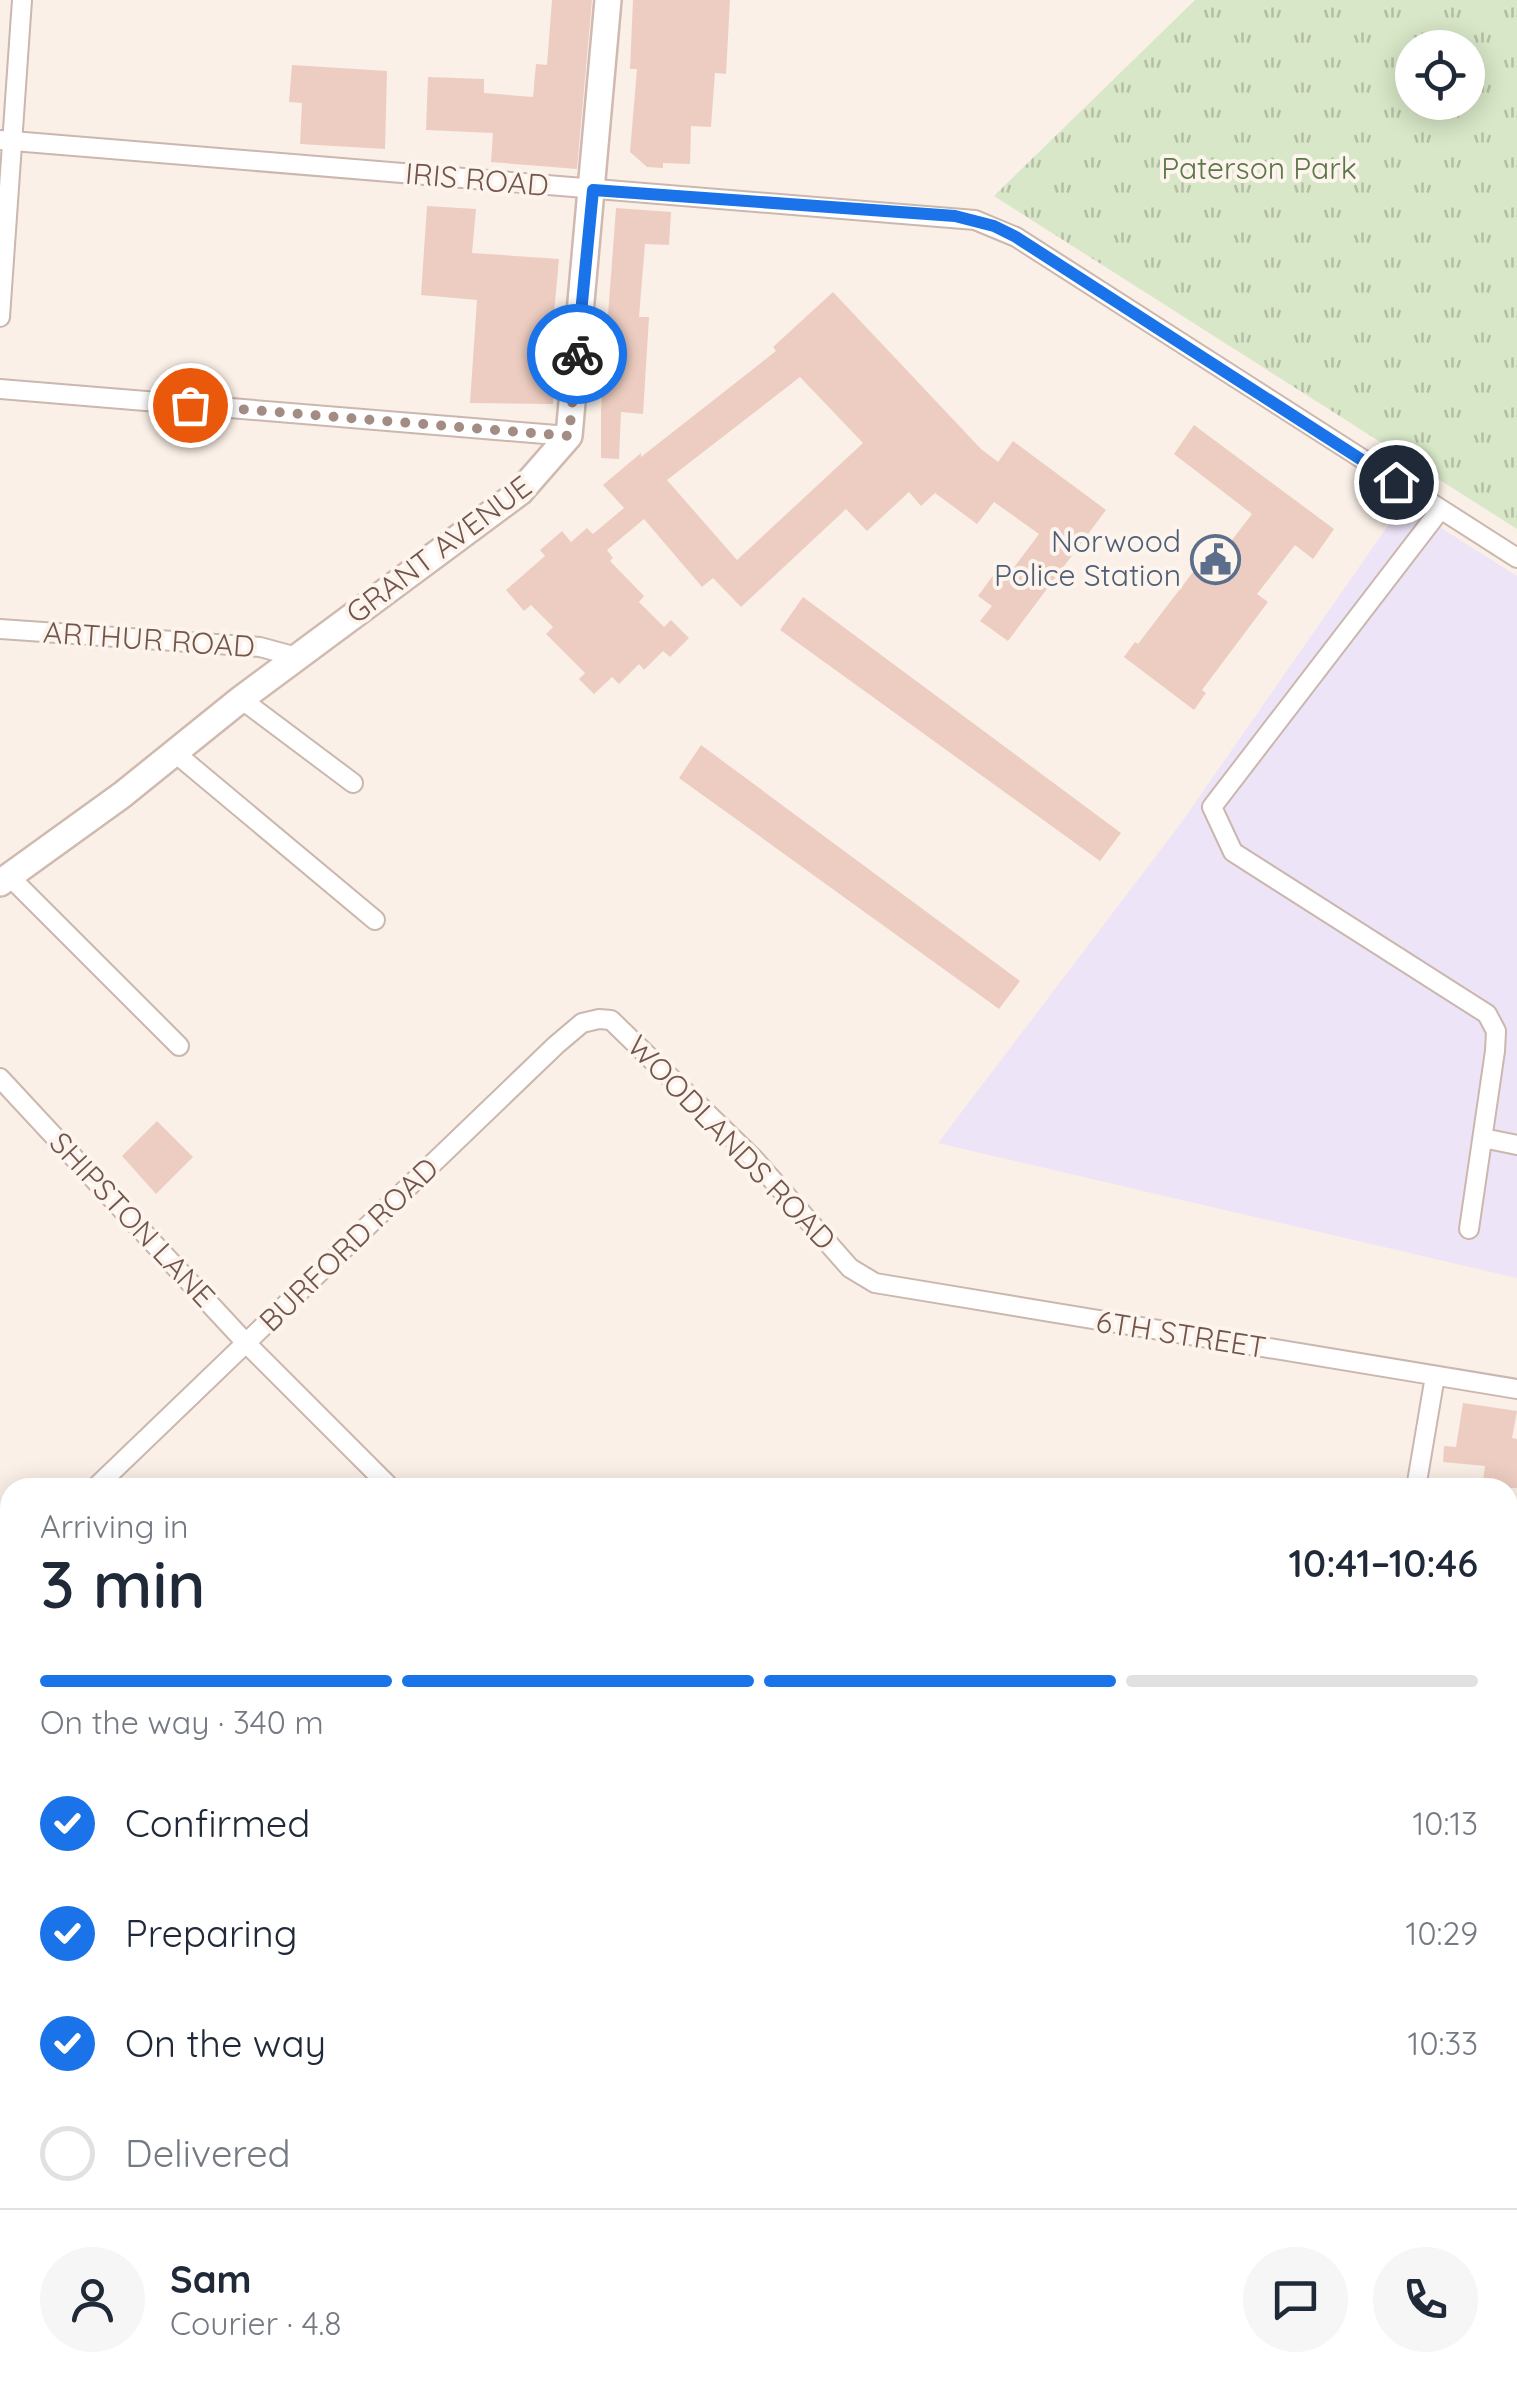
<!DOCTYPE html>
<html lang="en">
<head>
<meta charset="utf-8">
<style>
	:root { --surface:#fff; --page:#f6f6f7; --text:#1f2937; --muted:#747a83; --line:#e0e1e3; --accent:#1a73e8 }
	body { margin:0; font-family:Quicksand,sans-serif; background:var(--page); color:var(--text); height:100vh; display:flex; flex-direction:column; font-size:38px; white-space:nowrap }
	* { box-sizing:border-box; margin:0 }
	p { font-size:32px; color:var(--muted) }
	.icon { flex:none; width:55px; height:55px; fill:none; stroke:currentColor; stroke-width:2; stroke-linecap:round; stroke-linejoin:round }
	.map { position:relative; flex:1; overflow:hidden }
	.sheet { position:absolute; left:0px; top:1478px; width:1518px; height:932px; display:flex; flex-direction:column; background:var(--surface); border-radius:30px 30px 0 0; box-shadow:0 5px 25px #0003 }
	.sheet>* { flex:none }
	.tools { position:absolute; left:1395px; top:30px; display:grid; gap:20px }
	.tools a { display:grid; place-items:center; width:90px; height:90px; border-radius:50%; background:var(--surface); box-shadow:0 5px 25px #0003; font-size:50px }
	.pin { position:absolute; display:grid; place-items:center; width:85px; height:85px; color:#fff; margin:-42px; border:5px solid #fff; border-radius:50%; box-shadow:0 2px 10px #0007 }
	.courier { position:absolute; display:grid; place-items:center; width:100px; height:100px; margin:-50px; border:8px solid #1a73e8; border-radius:50%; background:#fff; color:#222; box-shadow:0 2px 12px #0007 }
	.head em { font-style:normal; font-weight:600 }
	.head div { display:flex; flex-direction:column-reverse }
	.head { display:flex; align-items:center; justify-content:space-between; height:170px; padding:0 40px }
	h1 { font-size:65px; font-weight:600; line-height:75px }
	.bar { display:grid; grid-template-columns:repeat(4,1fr); gap:15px 10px; align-content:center; height:120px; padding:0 40px }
	.bar i { height:12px; border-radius:8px; background:var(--line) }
	.bar .active { background:var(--accent) }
	.bar p { grid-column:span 4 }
	.line { display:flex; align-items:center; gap:25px; padding:0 40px; border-top:2px solid var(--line) }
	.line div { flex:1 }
	.round { display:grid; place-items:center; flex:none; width:105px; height:105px; border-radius:52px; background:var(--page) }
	ol { padding:0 40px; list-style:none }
	li { display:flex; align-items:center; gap:30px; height:110px }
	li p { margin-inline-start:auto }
	li .icon { padding:10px; border-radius:50%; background:var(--accent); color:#fff; stroke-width:4 }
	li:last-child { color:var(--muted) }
	li i { width:55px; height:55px; border:5px solid var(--line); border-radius:50% }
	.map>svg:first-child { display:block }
</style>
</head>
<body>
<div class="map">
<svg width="1517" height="2408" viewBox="0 0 1517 2408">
	<defs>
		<pattern id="park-tufts" width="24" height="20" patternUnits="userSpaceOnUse" patternTransform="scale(2.5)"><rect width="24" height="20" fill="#d8e7c7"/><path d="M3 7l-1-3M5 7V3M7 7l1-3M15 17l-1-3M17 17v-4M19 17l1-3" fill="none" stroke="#b4bea4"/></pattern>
	</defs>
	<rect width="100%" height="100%" fill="#faf0e7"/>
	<path fill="#ede4f7" d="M1403,504L1517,576V1278L938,1143L1181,823Z"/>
	<path fill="url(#park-tufts)" fill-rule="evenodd" d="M1195,0H1517V529L994,196ZM1412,48H1468V102H1412Z"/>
	<path fill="#edcdc1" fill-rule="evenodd" d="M552,0H592L577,169L491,162L493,133L426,130L428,77L484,79V93L533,97L536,64L547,65Z
		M633,0H730L726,74L715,73L711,127L691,126L690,164L663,163V168L647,167L630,152L637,69H630Z
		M292,65L387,71L385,149L300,144L302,103L289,102Z
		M427,206L476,209L472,253L559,259L554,314L564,315L561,341H556L553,404L470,403L477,300L421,295Z
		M616,208L671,212L669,245L645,244L639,317H649L643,414L621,412L619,459L601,458V410Z
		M833,292L981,449L998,462L1013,441L1106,510L1008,641L980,621L992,606L978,596L1002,563L1012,570L1039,534L994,502L977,524L935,493L921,506L909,492L867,531L846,509L741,607L713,578L702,587L644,519L607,550L613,558L610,561L644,596L639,602L664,627L671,620L689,638L670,657L663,651L644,670L639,664L619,684L612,677L594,694L579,679L585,673L546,634L553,627L531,605L524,611L506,590L545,556L540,550L562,531L571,542L587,528L593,534L624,508L603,485L641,453V457L776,351L773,347ZM800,377L863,443L737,560L667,480Z
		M1194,425L1334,529L1313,559L1295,545L1257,594L1268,602L1202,690L1206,693L1194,710L1124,657L1135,642L1138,644L1206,555L1215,562L1252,514L1174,454Z
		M803,597L1121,833L1100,861L780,630Z
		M701,745L1020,981L999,1009L679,778Z
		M157,1121L193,1157L156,1194L122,1156Z
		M1463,1403L1517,1411L1512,1438L1517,1439V1488H1482L1485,1466L1443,1462L1444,1446L1456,1447Z"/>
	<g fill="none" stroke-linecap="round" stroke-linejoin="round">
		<defs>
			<path id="street" d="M0,140L975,220L1016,237L1517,558
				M0,317L22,0
				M0,389L569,436
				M1440,510L1212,807L1233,852L1487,1014L1496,1031L1495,1051L1469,1229
				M0,629L260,647L297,657
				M241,699L353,783
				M174,752L375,920
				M9,876L179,1046
				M0,1078L247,1344L391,1488
				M1483,1138L1517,1145
				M95,1488L556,1045L582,1023L599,1019L611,1020L754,1159L850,1268L875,1283L1517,1389
				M1416,1488L1435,1376
				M0,1576L10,1567
				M1508,1624L1517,1625
				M0,1684L10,1694
				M1508,1981L1517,1980
				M1508,2125L1517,2118
				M159,2408V2400
				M712,2408L723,2400
				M1121,2408L1131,2400"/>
			<path id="secondary" d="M0,883L122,795L241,699L520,492L569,436L608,0
				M0,1827L10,1837
				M487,2400L493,2408"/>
		</defs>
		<use href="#street" stroke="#cbb7ae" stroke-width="22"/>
		<use href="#secondary" stroke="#d0b9af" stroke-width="30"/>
		<use href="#street" stroke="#fff" stroke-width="18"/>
		<use href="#secondary" stroke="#fff" stroke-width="25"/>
	</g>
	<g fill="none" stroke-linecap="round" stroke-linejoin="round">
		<path stroke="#a28c84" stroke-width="10" stroke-dasharray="0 18" d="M190,405L569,436L577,354"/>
		<path stroke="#1a73e8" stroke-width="12" d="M577,354L593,190L955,216L994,226L1016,237L1396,482"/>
	</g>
	<defs>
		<symbol id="civic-ring" viewBox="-11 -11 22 22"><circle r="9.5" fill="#fdf5ed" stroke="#5c6f8a" stroke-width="1.5"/><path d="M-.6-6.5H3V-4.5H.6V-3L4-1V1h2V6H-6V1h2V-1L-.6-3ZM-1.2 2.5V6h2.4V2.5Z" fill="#5c6f8a"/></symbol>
	</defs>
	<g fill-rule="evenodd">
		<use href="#civic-ring" x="1188" y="532" width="55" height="55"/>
	</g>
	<g text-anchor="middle" stroke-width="8" stroke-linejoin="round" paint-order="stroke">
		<g font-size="30" fill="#5b7647" stroke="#fdf5ed">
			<text x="1259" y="179">Paterson Park</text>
		</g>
		<g font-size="30" fill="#72564e" stroke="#fdf5ed">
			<text transform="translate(477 180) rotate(5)" y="10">IRIS ROAD</text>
			<text transform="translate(439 550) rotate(-37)" y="10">GRANT AVENUE</text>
			<text transform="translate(149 640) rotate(4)" y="10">ARTHUR ROAD</text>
			<text transform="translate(731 1143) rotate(46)" y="10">WOODLANDS ROAD</text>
			<text transform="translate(132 1220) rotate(47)" y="10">SHIPSTON LANE</text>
			<text transform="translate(349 1245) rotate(-44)" y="10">BURFORD ROAD</text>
			<text transform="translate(1181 1335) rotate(9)" y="10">6TH STREET</text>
		</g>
		<g font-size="30" fill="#4e5e75" stroke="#fdf5ed" text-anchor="end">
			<text x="1181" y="552">Norwood<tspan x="1181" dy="34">Police Station</tspan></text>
		</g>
	</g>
</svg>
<div class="tools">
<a><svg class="icon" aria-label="locate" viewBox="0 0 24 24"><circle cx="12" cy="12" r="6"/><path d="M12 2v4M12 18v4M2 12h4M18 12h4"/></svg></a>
</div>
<div class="pin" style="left:190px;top:405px;background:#ea580c"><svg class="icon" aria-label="bag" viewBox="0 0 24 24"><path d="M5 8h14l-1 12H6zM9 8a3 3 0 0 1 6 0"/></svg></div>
<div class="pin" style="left:1396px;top:482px;background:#1f2937"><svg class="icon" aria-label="home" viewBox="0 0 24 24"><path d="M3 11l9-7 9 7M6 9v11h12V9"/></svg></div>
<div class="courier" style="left:577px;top:354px"><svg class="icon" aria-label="bike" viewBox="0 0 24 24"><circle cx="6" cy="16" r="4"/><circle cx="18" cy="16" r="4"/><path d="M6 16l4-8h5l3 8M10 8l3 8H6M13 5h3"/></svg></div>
<section class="sheet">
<div class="head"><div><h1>3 min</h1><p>Arriving in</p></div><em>10:41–10:46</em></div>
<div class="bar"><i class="active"></i><i class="active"></i><i class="active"></i><i></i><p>On the way · 340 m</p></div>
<ol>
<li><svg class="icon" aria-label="check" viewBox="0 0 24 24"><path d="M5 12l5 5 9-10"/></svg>Confirmed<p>10:13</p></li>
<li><svg class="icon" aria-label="check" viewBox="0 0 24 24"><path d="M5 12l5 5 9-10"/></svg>Preparing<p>10:29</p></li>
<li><svg class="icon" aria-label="check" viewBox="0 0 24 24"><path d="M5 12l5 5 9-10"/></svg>On the way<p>10:33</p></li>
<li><i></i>Delivered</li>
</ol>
<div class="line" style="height:180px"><a class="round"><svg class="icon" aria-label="person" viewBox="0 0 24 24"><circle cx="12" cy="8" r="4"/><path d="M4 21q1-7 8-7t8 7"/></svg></a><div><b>Sam</b><p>Courier · 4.8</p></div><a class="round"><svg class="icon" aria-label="chat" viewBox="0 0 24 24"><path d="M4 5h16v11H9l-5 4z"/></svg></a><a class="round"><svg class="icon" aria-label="phone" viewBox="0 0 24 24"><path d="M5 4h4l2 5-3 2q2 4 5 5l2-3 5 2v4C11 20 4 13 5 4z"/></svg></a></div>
</section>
</div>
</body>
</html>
